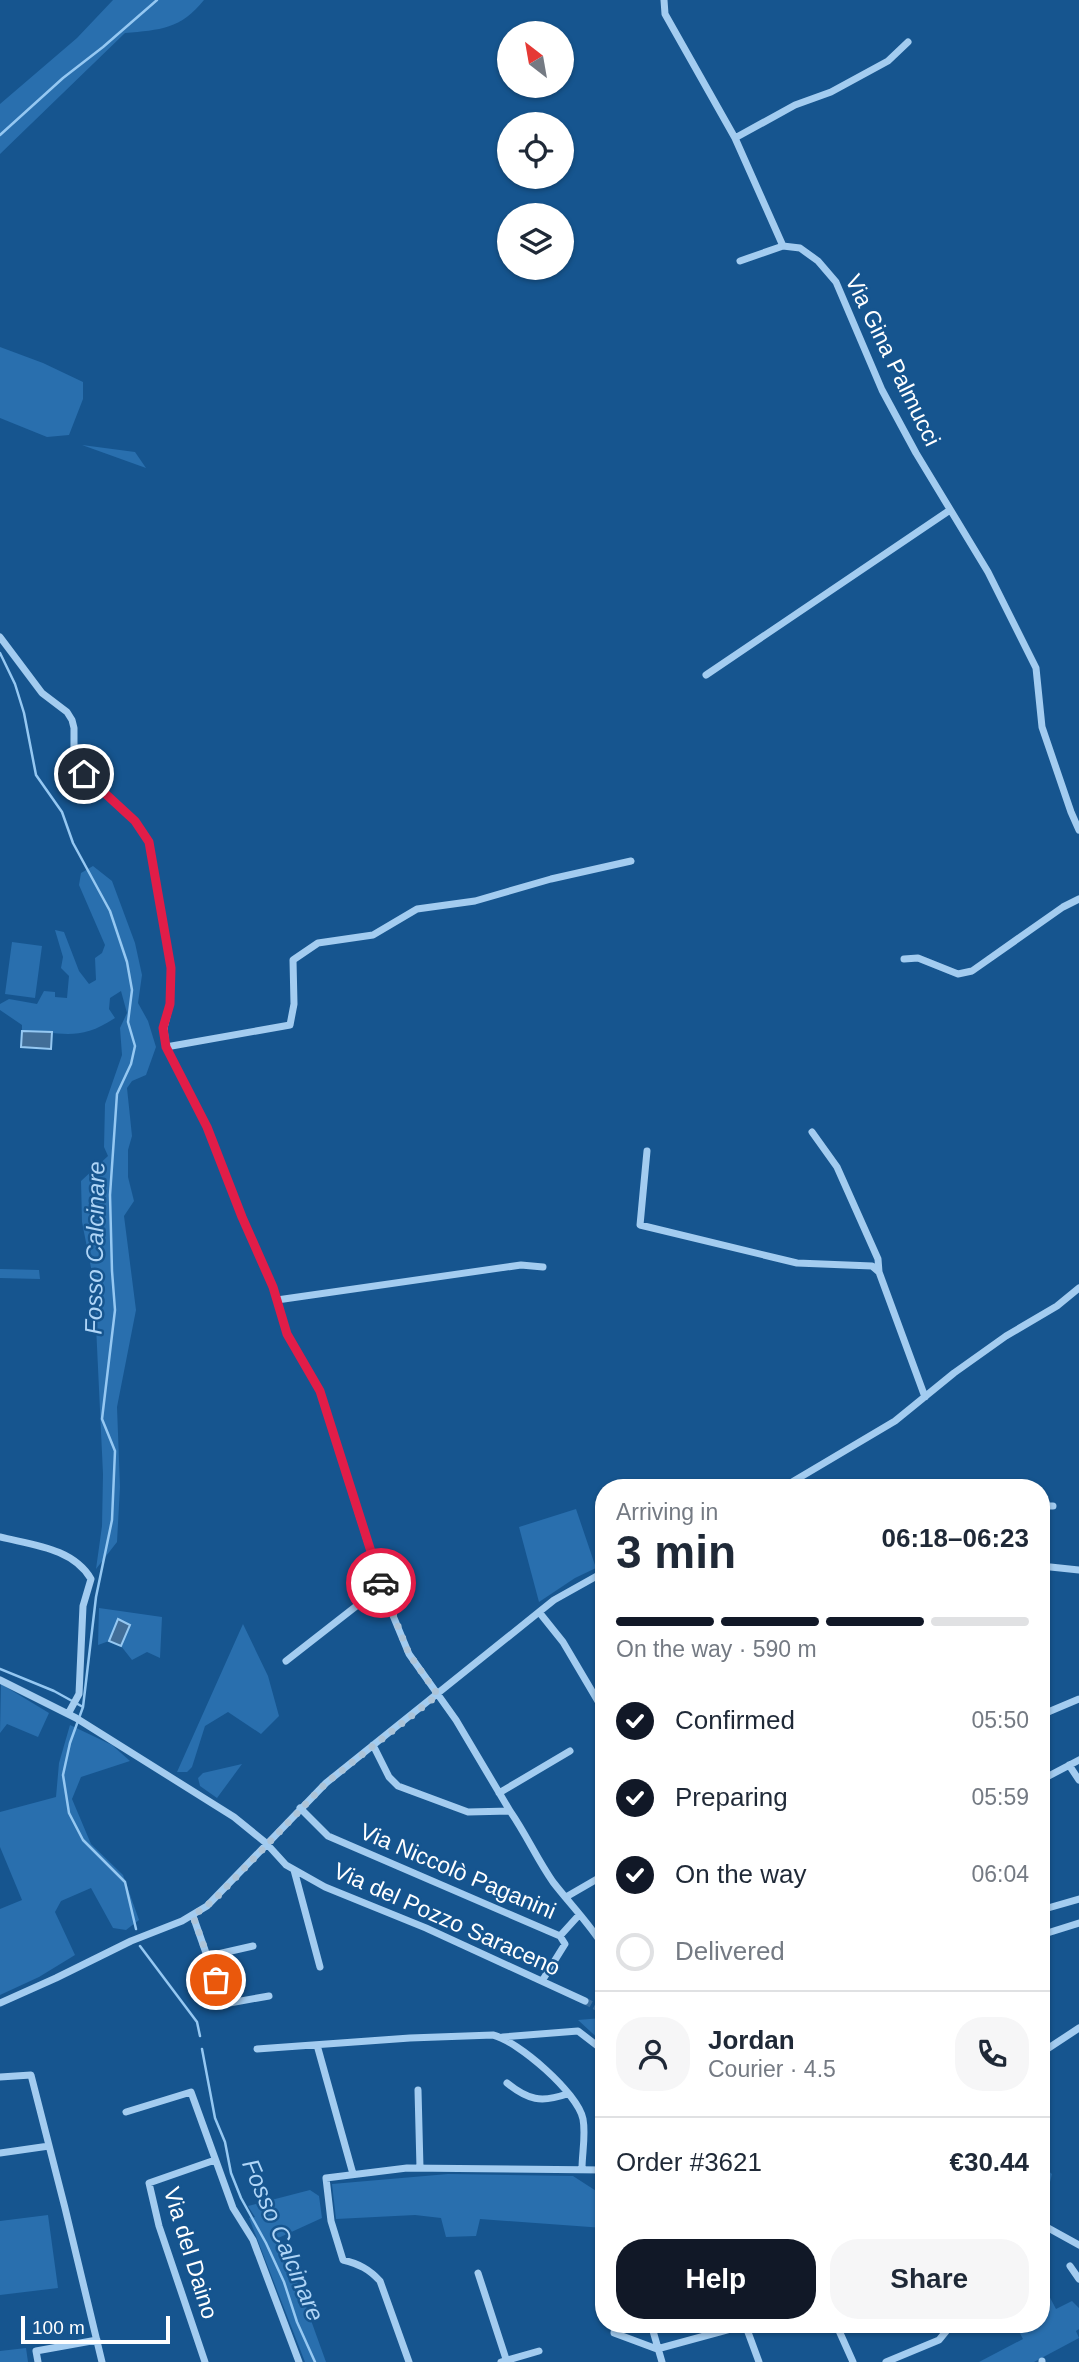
<!DOCTYPE html>
<html lang="en">
<head>
<meta charset="utf-8">
<style>
	:root { --surface:#fff; --page:#f6f6f7; --text:#1f2937; --muted:#747a83; --line:#e0e1e3; --accent:#111827 }
	body { margin:0; font-family:Helvetica,sans-serif; background:var(--page); color:var(--text); height:100vh; display:flex; flex-direction:column; font-size:26px; white-space:nowrap }
	* { box-sizing:border-box; margin:0 }
	p { font-size:23px; color:var(--muted) }
	.icon { flex:none; width:38px; height:38px; fill:none; stroke:currentColor; stroke-width:2; stroke-linecap:round; stroke-linejoin:round }
	.map { position:relative; flex:1; overflow:hidden }
	.panel { position:absolute; left:595px; top:1479px; width:455px; height:854px; display:flex; flex-direction:column; background:var(--surface); border-radius:28px; box-shadow:0 2px 5px #0004 }
	.panel>* { flex:none }
	.needle { width:46px; rotate:329deg }
	.tools { position:absolute; left:497px; top:21px; display:grid; gap:14px }
	.tools a { display:grid; place-items:center; width:77px; height:77px; border-radius:50%; background:var(--surface); box-shadow:0 2px 5px #0004; font-size:35px }
	.scale { position:absolute; left:21px; bottom:18px; width:149px; box-sizing:border-box; padding-left:7px; border:4px solid #fff; border-top:0; font-size:19px; line-height:24px; white-space:nowrap; color:#fff; -webkit-text-stroke:5px #16558f; paint-order:stroke }
	.pin { position:absolute; display:grid; place-items:center; width:60px; height:60px; color:#fff; margin:-30px; border:4px solid #fff; border-radius:50%; box-shadow:0 2px 7px #0007 }
	.courier { position:absolute; display:grid; place-items:center; width:70px; height:70px; margin:-35px; border:5px solid #e11d48; border-radius:50%; background:#fff; color:#222; box-shadow:0 2px 9px #0007 }
	.head em { font-style:normal; font-weight:600 }
	.head div { display:flex; flex-direction:column-reverse }
	.head { display:flex; align-items:center; justify-content:space-between; height:119px; padding:0 21px }
	h1 { font-size:46px; font-weight:600; line-height:52px }
	.bar { display:grid; grid-template-columns:repeat(4,1fr); gap:10px 7px; align-content:center; height:84px; padding:0 21px }
	.bar i { height:9px; border-radius:5px; background:var(--line) }
	.bar .on { background:var(--accent) }
	.bar p { grid-column:span 4 }
	.line { display:flex; align-items:center; gap:18px; padding:0 21px; border-top:2px solid var(--line) }
	.line div { flex:1 }
	.round { display:grid; place-items:center; flex:none; width:74px; height:74px; border-radius:28px; background:var(--page) }
	ol { padding:0 21px; list-style:none }
	li { display:flex; align-items:center; gap:21px; height:77px }
	li p { margin-inline-start:auto }
	li .icon { padding:7px; border-radius:50%; background:var(--accent); color:#fff; stroke-width:4 }
	li:last-child { color:var(--muted) }
	li i { width:38px; height:38px; border:4px solid var(--line); border-radius:50% }
	.action { display:flex; gap:14px; margin-top:auto; padding:14px 21px }
	.action a { flex:1; height:80px; border-radius:28px; background:var(--accent); color:#fff; font-size:28px; font-weight:600; line-height:80px; text-align:center }
	.action a+a { background:var(--page); color:var(--text) }
	.map>svg:first-child { display:block }
</style>
</head>
<body>
<div class="map">
<svg width="1079" height="2362" viewBox="0 0 1079 2362">
	<rect width="100%" height="100%" fill="#16558f"/>
	<path fill="#296fae" d="M113,0H204C181,29 160,30 125,33L0,154V104L77,38Z
		M0,347L43,363L83,382V399L69,435L47,437L0,418Z
		M82,445L135,452L146,468Z
		M93,866L112,881L135,943L142,975L138,1003L148,1021L156,1047L146,1075L132,1081L127,1088L132,1136L128,1150V1177L134,1201L124,1216L136,1310L117,1407L120,1487L117,1542L96,1569L102,1526L103,1474L94,1283L82,1222L81,1181L108,1156L104,1147L105,1104L122,1055L120,1028L127,1013L121,991L110,998L109,1009L115,1018C79,1042 63,1032 22,1031V1025L0,1010V1004L9,999L37,1004L44,991L55,992V997L67,998L69,976L61,968L63,957L55,930L64,932L79,971L89,984L96,980L95,958L102,953L105,945L79,885L81,873Z
		M12,942L42,946L35,998L5,994Z
		M0,1269L39,1270L40,1279L0,1278Z
		M576,1509L596,1568L575,1578L539,1602L519,1527Z
		M99,1608L162,1617L160,1658L147,1652L132,1660L121,1646L130,1625L118,1620L109,1641L98,1645Z
		M243,1624L268,1676L279,1716L261,1734L228,1712L205,1726L192,1767L187,1772H177Z
		M1,1684L49,1713L38,1737L7,1724L0,1733Z
		M70,1725L112,1745L130,1761L81,1777L72,1799L91,1844L123,1875L139,1920L126,1930L113,1928L91,1888L61,1901L55,1912L75,1955L39,1977L0,1995V1909L22,1900L0,1847V1812L56,1797L59,1763Z
		M242,1764L217,1798L200,1786L198,1778L203,1773Z
		M604,2019V2044L578,2020L602,2018Z
		M1041,2165L1052,2174L1048,2190L1041,2202Z
		M448,2174L573,2176L604,2196V2228L480,2219L476,2236L446,2237L441,2218L415,2215L336,2219L332,2184Z
		M310,2190L319,2196L322,2218L276,2239L290,2262L326,2362H305L249,2218L255,2217L248,2206Z
		M48,2215L58,2288L0,2295V2221Z
		M1046,2290L1056,2309L1072,2301L1079,2308V2329L1076,2331L1079,2338L1034,2362H979L1023,2339L1015,2324H1041V2292Z
		M26,2348L28,2362H0V2351Z"/>
	<path fill="#426e98" stroke="#95c8f2" stroke-width="2" d="M22,1031L52,1032L51,1049L21,1047Z
		M118,1619L130,1625L121,1646L109,1641Z"/>
	<g fill="none" stroke-linecap="round" stroke-linejoin="round">
		<path stroke="#95c8f2" stroke-width="2.5" d="M0,135L63,78L103,47L157,0
			M0,653L15,684L24,713L36,775L62,812L73,843L110,911L127,962L132,990L128,1022L135,1046L131,1064L117,1094L110,1195L112,1271L115,1310L102,1419L115,1451L112,1520L96,1597L83,1707L70,1743L63,1775L69,1813L83,1840L125,1882L136,1929
			M0,1669L54,1691L83,1707
			M140,1946L197,2022L200,2036
			M202,2049L215,2118L225,2142L231,2173L241,2198L266,2243L284,2282L297,2322L315,2362"/>
		<path stroke="#396ea0" stroke-width="7" stroke-dasharray="7 3.5" stroke-linecap="butt" d="M585,2001L604,2011"/>
		<path stroke="#a3ccf0" stroke-width="7" d="M664,0L665,14L735,138L783,246
			M735,138L795,105L831,92L888,61L908,42
			M740,261L783,246L800,248L818,261L836,282L882,390L916,453L988,572L1036,668L1042,727L1071,812L1079,830
			M0,637L42,693L67,712L72,720L74,728V757L84,774L135,821L149,842L171,968L170,1004L164,1028L166,1047L207,1127L242,1217L273,1287L287,1334L320,1391L384,1594L409,1654L456,1720L510,1811
			M706,675L950,510
			M904,959L918,958L958,974L972,971L1063,907L1079,899
			M166,1047L290,1025L294,1004L293,960L318,943L373,935L417,909L475,901L551,879L631,861
			M812,1132L837,1167L878,1259L879,1272
			M647,1151L640,1225L797,1263L872,1266L879,1272L925,1397
			M277,1300L521,1265L543,1267
			M782,1488L895,1421L954,1373L1006,1336L1057,1306L1079,1288
			M1041,1506H1053
			M0,1537C32,1545 73,1548 91,1579L83,1606L79,1694L68,1714
			M1041,1566L1079,1570
			M539,1612L563,1642L599,1703L604,1706
			M286,1661L382,1586
			M0,1680L76,1718L234,1817L266,1843L286,1865L325,1887L426,1928L585,2001
			M1041,1715L1079,1699
			M373,1745L389,1777L398,1786L468,1812L510,1811C526,1834 537,1859 553,1882C570,1904 589,1923 604,1947
			M1069,1765L1079,1780
			M1041,1780L1079,1760
			M499,1793L570,1751
			M300,1808L328,1836L560,1936L565,1944L542,1981
			M294,1870L320,1967
			M566,1897L604,1875
			M1041,1910L1079,1899
			M193,1916L224,2004L269,1996
			M1041,1935L1079,1923
			M560,1936L579,1915
			M209,1956L253,1946
			M0,2003L56,1978L131,1941L182,1921L207,1906L326,1783L539,1612L554,1600L604,1572
			M503,2037L578,2031L604,2051
			M317,2045L353,2174
			M257,2049L410,2038L493,2035C518,2041 578,2093 583,2119C586,2135 582,2153 582,2169
			M1041,2053L1079,2028
			M0,2077L31,2075L65,2208L102,2362
			M507,2083C528,2100 541,2103 567,2094
			M418,2090L420,2168
			M126,2112L191,2092L233,2208L253,2240L299,2362
			M0,2153L49,2146
			M1041,2224L1079,2245
			M1070,2266L1079,2279
			M478,2273L507,2362
			M615,2324L614,2333L657,2349L745,2325
			M651,2324L662,2362
			M745,2324L759,2362
			M836,2324L853,2362
			M1042,2361V2362
			M38,2362L36,2351L97,2340
			M205,2362L159,2226L149,2183L215,2160
			M409,2362L380,2281C369,2269 359,2264 343,2260L331,2221L326,2178L407,2168L604,2170
			M501,2362L539,2351
			M886,2362L939,2340L952,2324"/>
	</g>
	<g fill="none" stroke-linecap="round" stroke-linejoin="round">
		<path stroke="#adc4d8" stroke-width="7" stroke-dasharray="0 12.6" d="M216,1980L193,1916L215,1899L326,1783L438,1695L409,1654L381,1583"/>
		<path stroke="#e11d48" stroke-width="9" d="M84,774L135,821L149,842L171,968L170,1004L163,1028L166,1047L207,1127L242,1217L273,1287L287,1334L320,1391L381,1583"/>
	</g>
	<g text-anchor="middle" stroke-width="5" stroke-linejoin="round" paint-order="stroke">
		<g font-size="23" fill="#fff" stroke="#16558f">
			<text transform="translate(893 360) rotate(64)" y="8">Via Gina Palmucci</text>
			<text transform="translate(458 1871) rotate(23)" y="8">Via Niccolò Paganini</text>
			<text transform="translate(447 1919) rotate(24)" y="8">Via del Pozzo Saraceno</text>
			<text transform="translate(191 2253) rotate(73)" y="8">Via del Daino</text>
		</g>
		<g font-size="24" font-style="italic" fill="#afd5f7" stroke="#16558f">
			<text transform="translate(95 1248) rotate(-89)" y="8">Fosso Calcinare</text>
			<text transform="translate(283 2240) rotate(67)" y="8">Fosso Calcinare</text>
		</g>
	</g>
</svg>
<div class="tools">
<a><svg class="needle" viewBox="-14 -14 28 28"><path d="M0-13l5 13h-10z" fill="#e53935"/><path d="M0 13l5-13h-10z" fill="#747a83"/></svg></a>
<a><svg class="icon" aria-label="locate" viewBox="0 0 24 24"><circle cx="12" cy="12" r="6"/><path d="M12 2v4M12 18v4M2 12h4M18 12h4"/></svg></a>
<a><svg class="icon" aria-label="layers" viewBox="0 0 24 24"><path d="M12 4l9 5-9 5-9-5zM3 14l9 5 9-5"/></svg></a>
</div>
<div class="scale">100 m</div>
<div class="pin" style="left:216px;top:1980px;background:#ea580c"><svg class="icon" aria-label="bag" viewBox="0 0 24 24"><path d="M5 8h14l-1 12H6zM9 8a3 3 0 0 1 6 0"/></svg></div>
<div class="pin" style="left:84px;top:774px;background:#1f2937"><svg class="icon" aria-label="home" viewBox="0 0 24 24"><path d="M3 11l9-7 9 7M6 9v11h12V9"/></svg></div>
<div class="courier" style="left:381px;top:1583px"><svg class="icon" aria-label="car" viewBox="0 0 24 24"><path d="M5 17H2v-5l4-1 3-4h7l3 4 3 1v5h-3M9 17h6M6 11h13"/><circle cx="7" cy="17" r="2"/><circle cx="17" cy="17" r="2"/></svg></div>
<section class="panel">
<div class="head"><div><h1>3 min</h1><p>Arriving in</p></div><em>06:18–06:23</em></div>
<div class="bar"><i class="on"></i><i class="on"></i><i class="on"></i><i></i><p>On the way · 590 m</p></div>
<ol>
<li><svg class="icon" aria-label="check" viewBox="0 0 24 24"><path d="M5 12l5 5 9-10"/></svg>Confirmed<p>05:50</p></li>
<li><svg class="icon" aria-label="check" viewBox="0 0 24 24"><path d="M5 12l5 5 9-10"/></svg>Preparing<p>05:59</p></li>
<li><svg class="icon" aria-label="check" viewBox="0 0 24 24"><path d="M5 12l5 5 9-10"/></svg>On the way<p>06:04</p></li>
<li><i></i>Delivered</li>
</ol>
<div class="line" style="height:126px"><a class="round"><svg class="icon" aria-label="person" viewBox="0 0 24 24"><circle cx="12" cy="8" r="4"/><path d="M4 21q1-7 8-7t8 7"/></svg></a><div><b>Jordan</b><p>Courier · 4.5</p></div><a class="round"><svg class="icon" aria-label="phone" viewBox="0 0 24 24"><path d="M5 4h4l2 5-3 2q2 4 5 5l2-3 5 2v4C11 20 4 13 5 4z"/></svg></a></div>
<div class="line" style="height:91px"><div>Order #3621</div><b>€30.44</b></div>
<div class="action"><a>Help</a><a>Share</a></div>
</section>
</div>
</body>
</html>
